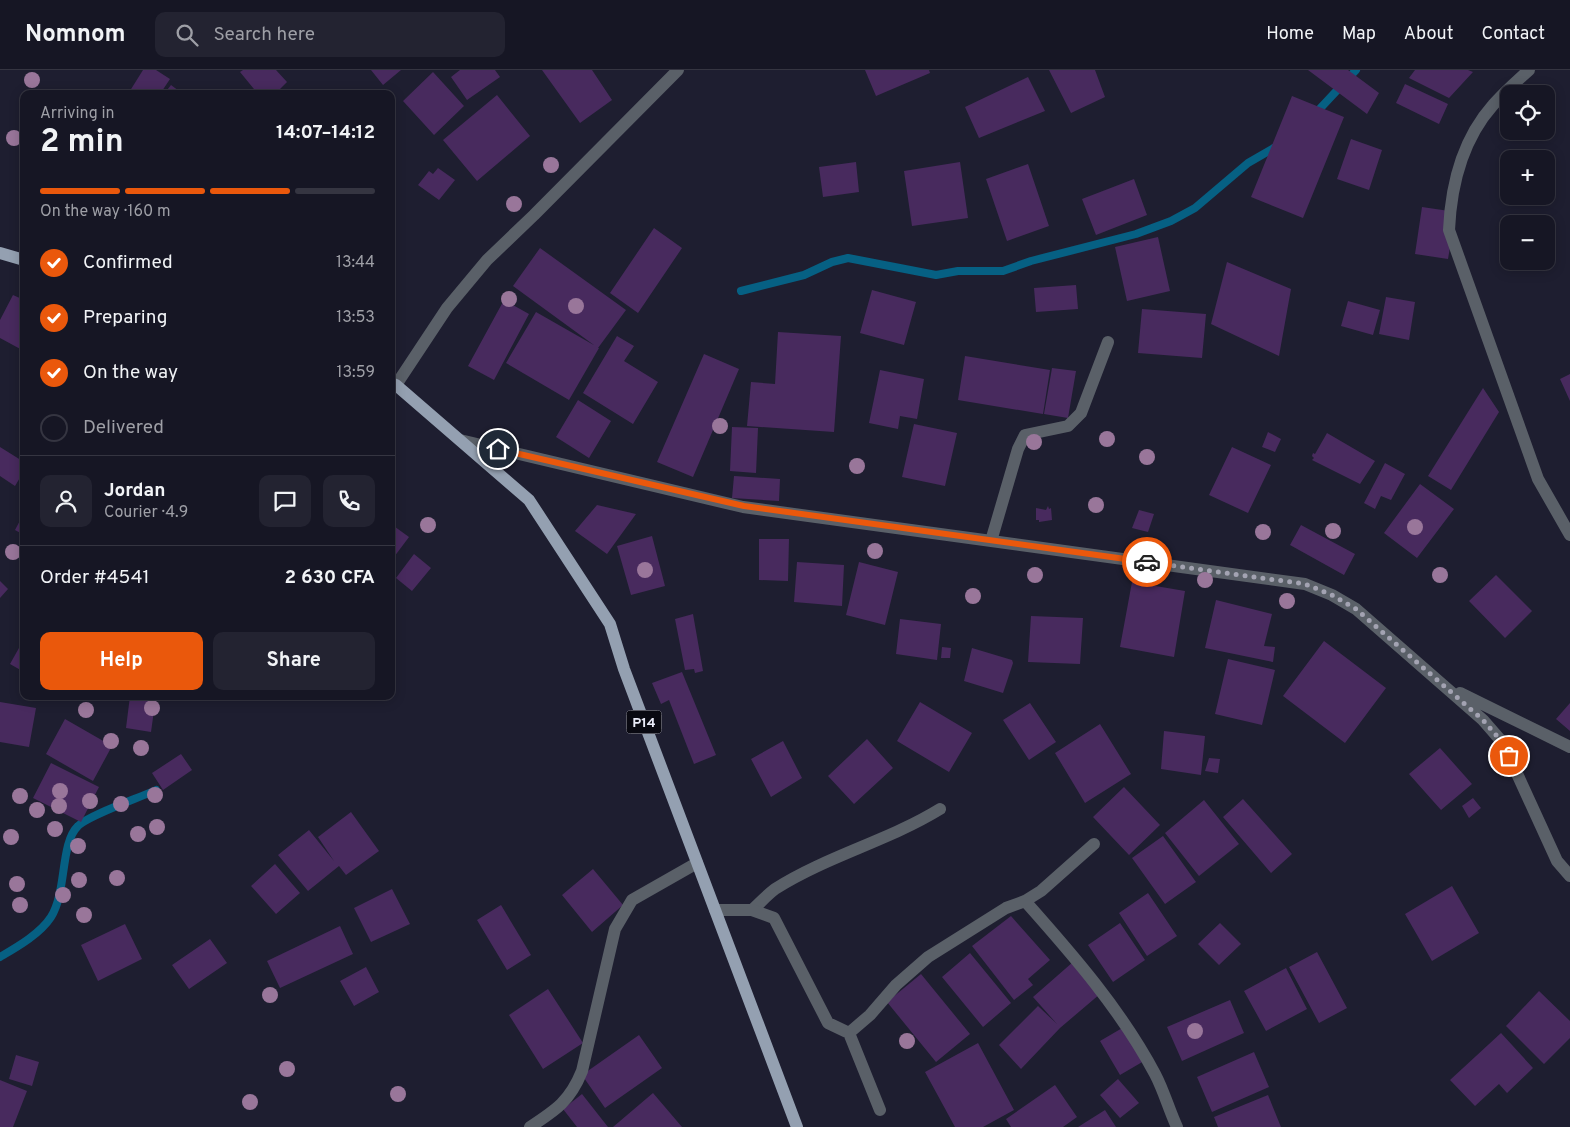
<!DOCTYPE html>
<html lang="en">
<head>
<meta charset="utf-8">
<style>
	:root { --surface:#161624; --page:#232331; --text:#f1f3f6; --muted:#9e9fa6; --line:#353541; --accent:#ea580c }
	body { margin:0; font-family:Overpass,sans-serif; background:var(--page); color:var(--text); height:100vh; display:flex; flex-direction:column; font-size:19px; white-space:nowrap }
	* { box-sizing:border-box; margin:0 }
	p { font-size:16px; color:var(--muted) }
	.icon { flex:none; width:28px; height:28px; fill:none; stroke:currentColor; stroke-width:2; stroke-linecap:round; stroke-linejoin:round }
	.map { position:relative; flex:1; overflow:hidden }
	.details { position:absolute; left:20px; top:20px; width:375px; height:610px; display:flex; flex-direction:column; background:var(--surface); border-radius:10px; box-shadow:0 2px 12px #0003,0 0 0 1px var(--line) }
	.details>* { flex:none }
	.tools { position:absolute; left:1500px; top:15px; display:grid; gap:10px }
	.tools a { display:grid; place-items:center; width:55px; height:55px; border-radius:10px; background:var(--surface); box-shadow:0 2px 12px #0003,0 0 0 1px var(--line); font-size:25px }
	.pin { position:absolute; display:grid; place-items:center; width:42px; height:42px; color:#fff; margin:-21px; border:2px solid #fff; border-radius:50%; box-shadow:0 1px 5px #0007 }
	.courier { position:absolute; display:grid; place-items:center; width:50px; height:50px; margin:-25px; border:4px solid #ea580c; border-radius:50%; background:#fff; color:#222; box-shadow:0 1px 6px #0007 }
	.headline em { font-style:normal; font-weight:700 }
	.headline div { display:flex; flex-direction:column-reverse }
	.headline { display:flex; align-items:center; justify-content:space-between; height:85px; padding:0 20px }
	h1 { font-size:32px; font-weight:700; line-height:38px }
	.bar { display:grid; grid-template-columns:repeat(4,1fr); gap:8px 5px; align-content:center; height:60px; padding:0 20px }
	.bar i { height:6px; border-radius:4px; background:var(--line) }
	.bar .on { background:var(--accent) }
	.bar p { grid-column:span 4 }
	.line { display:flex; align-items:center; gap:12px; padding:0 20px; border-top:1px solid var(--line) }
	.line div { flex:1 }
	.round { display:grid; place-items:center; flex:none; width:52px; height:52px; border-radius:10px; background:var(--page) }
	ol { padding:0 20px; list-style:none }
	li { display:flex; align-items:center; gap:15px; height:55px }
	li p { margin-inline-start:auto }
	li .icon { padding:5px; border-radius:50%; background:var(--accent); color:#fff; stroke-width:4 }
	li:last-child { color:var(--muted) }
	li i { width:28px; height:28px; border:2px solid var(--line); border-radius:50% }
	.cta { display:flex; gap:10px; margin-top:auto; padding:10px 20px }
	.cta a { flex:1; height:58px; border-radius:10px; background:var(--accent); color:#fff; font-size:20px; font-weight:700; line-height:58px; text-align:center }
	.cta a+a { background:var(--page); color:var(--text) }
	header { display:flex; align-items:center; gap:30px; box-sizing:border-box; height:70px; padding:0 25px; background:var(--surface); border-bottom:1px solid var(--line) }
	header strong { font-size:24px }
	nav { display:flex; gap:28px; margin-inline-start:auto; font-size:18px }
	.search { width:350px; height:45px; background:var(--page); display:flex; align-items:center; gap:12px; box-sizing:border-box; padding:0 18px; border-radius:10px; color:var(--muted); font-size:19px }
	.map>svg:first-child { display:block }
</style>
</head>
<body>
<header>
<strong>Nomnom</strong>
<div class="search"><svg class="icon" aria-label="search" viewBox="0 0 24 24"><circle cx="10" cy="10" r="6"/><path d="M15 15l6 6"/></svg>Search here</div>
<nav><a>Home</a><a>Map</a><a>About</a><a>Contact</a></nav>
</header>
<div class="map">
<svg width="1570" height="1057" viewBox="0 0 1570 1057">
	<rect width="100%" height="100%" fill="#1e1e30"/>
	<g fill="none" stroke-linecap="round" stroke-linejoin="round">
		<path stroke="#066083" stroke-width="8" d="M1314,45L1356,0
			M741,221L804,205L832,192L848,188L936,205L958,201H1003L1031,191L1136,164L1171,151L1195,138L1248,93L1279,75
			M0,887C17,877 40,864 51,847C67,822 60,773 78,756C89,745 139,728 156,720"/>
	</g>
	<path fill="#482a5e" d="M143,0H156L170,9L160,24H128Z
		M243,0H276L287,12L275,24H258L240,2Z
		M371,0H401L383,15Z
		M460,0H495L500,7L467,30L451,7Z
		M542,0H592L612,30L580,53Z
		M865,0H929L930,3L876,26Z
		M1049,0H1095L1105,27L1071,43Z
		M1308,0H1348L1379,23L1367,44Z
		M1415,0H1468L1473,2L1449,28L1409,8Z
		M433,2L464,36L434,65L403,31Z
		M1028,7L1045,41L979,68L965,37Z
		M1405,14L1448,34L1439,54L1396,33Z
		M171,15L183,24H164Z
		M497,25L530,66L477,111L443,70Z
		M1292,26L1344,47L1303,148L1251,127Z
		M1351,69L1382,80L1369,120L1337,109Z
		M856,92L859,122L823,127L819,97Z
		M960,92L968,148L912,156L904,101Z
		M1028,94L1049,156L1007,171L986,109Z
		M438,98L455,110L439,130L418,115L429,101L433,104Z
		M1134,109L1147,145L1096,165L1082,129Z
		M1422,137L1456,142L1448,189L1415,184Z
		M654,158L682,178L638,243L610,223Z
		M1158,167L1170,221L1127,231L1115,177Z
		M540,178L626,240L598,278L513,216Z
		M1227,192L1291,219L1279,286L1211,254Z
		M1076,215L1078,239L1036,242L1034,218Z
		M872,220L916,232L904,275L860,263Z
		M13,225L24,230V281L0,268V250Z
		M1386,227L1415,232L1409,270L1379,264Z
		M504,230L529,244L494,310L468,296Z
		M1348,231L1380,240L1373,265L1341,256Z
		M1142,239L1206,244L1202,288L1138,283Z
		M536,242L599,278L569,330L506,293Z
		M778,262L841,266L834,362L747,356L751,312L775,314Z
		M617,266L634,276L624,291L658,312L633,354L583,323Z
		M704,284L739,299L693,407L657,392Z
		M965,286L1050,300L1043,344L958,330Z
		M1052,298L1076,301L1068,348L1044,344Z
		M880,300L924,309L917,349L900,346L898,359L869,353Z
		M1570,304V331L1560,309Z
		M1483,318L1499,342L1451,420L1428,406Z
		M578,330L611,351L589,388L556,367Z
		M914,354L957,363L945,416L902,407Z
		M732,357L758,358L756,403L730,401Z
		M1268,362L1281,369L1275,382L1262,377Z
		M1327,363L1375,391L1360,414L1312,390L1314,388L1312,386L1313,383L1315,384Z
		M0,377L24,392V401L15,416L0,406Z
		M1232,377L1271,395L1248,443L1209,425Z
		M1385,393L1405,404L1391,430L1381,426L1375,439L1364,433Z
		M734,406L780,409L779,431L732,428Z
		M1420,414L1454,439L1417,488L1384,463Z
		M597,435L636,444L607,484L575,461Z
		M1048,436L1049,439L1051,438L1052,450L1039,452V450H1036V438L1046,440Z
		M1139,440L1154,444L1148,462L1132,458Z
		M24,443V465L15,460Z
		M391,454L409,467L391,491Z
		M1301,455L1355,484L1344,505L1290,475Z
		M652,466L665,516L631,525L617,476Z
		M759,469H789L788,511L759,510Z
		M414,484L431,498L412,521L396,508Z
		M797,492L844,495L842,536L794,532Z
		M859,492L898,502L885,555L846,545Z
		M1496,505L1532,541L1505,568L1469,531Z
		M0,511L8,519L0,528Z
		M1132,512L1185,521L1174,587L1120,577Z
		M1216,530L1272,544L1264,576L1275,577L1273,592L1205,578Z
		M693,544L703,601L695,603L694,599L685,600L675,549Z
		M1031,546L1083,548L1080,594L1028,592Z
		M900,549L941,554L937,590L896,584Z
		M24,569V602L10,594Z
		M1324,571L1386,618L1345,673L1283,626Z
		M942,577L951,578L950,588H941Z
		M972,578L1012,590L1013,593L1003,623L964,611Z
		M1228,589L1275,600L1262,655L1215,644Z
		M682,602L716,685L694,694L669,630L661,634L652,613Z
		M130,626H156L151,662L126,658Z
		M0,632L36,638L29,677L0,672Z
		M920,632L972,663L949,702L897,671Z
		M1030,633L1056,672L1029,690L1003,650Z
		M1570,633V661L1556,649Z
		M65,649L112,676L93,711L46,684Z
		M1100,654L1131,704L1085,733L1055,683Z
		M1164,661L1205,666L1201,705L1161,699Z
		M867,669L893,698L854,734L828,706Z
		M783,671L802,708L771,727L751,689Z
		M1440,678L1472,714L1441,740L1409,704Z
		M181,684L192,700L163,720L152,703Z
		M1209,688L1220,689L1218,703L1205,701Z
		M51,693L99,717L81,752L33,728Z
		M1124,717L1160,755L1129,785L1093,747Z
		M1473,728L1481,738L1469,748L1462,736Z
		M1243,729L1292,784L1271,803L1223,747Z
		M1204,730L1239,774L1199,806L1165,763Z
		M351,742L379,781L346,805L339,796L308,821L278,785L309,760L334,791L318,767Z
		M1163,766L1196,812L1165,834L1132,788Z
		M275,794L300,823L276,844L251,816Z
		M593,799L623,835L592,862L562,825Z
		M1452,816L1479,863L1432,891L1405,844Z
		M392,819L410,854L371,872L354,838Z
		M1148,823L1177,866L1147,886L1119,843Z
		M501,835L531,885L507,900L477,850Z
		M1011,846L1050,890L1028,909L1033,915L1014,930L972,876Z
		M1120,853L1145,890L1113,912L1088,875Z
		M1220,853L1241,874L1219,895L1198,874Z
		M125,854L142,889L98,911L81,875Z
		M340,856L353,884L280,918L267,891Z
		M210,869L227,893L189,919L172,895Z
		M1317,882L1347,938L1319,953L1289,897Z
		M970,883L1011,933L983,957L942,907Z
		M1073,892L1100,924L1060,958L1021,999L999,975L1038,936L1057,954L1033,927Z
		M366,897L379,922L354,936L340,911Z
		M1286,898L1307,939L1266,961L1244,921Z
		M921,904L970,964L936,992L887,932Z
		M548,919L583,973L543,999L509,945Z
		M1539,921L1570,951V968L1544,994L1506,956Z
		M1230,930L1244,963L1182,991L1167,957Z
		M1124,957L1144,991L1120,1005L1100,971Z
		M1501,963L1533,998L1507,1023L1499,1014L1475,1036L1450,1010Z
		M639,965L662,998L605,1038L582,1005Z
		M978,973L1014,1040L983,1057H955L925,1002Z
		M1254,982L1269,1017L1212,1042L1197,1007Z
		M16,985L39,992L32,1016L9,1009Z
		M1118,1009L1139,1033L1120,1048L1100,1025Z
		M0,1010L27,1021L13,1057H0Z
		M1055,1015L1077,1047L1063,1057H1011L1006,1049Z
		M653,1023L682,1057H613Z
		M582,1024L608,1057H577L563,1039Z
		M1268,1025L1281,1057H1218L1214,1047Z
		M1105,1040L1116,1057H1078Z"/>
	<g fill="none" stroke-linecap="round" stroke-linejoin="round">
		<path stroke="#5a6068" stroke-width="12" d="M752,840C760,833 767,825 775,819C827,786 888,771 940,739"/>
		<path stroke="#5a6068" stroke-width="12" d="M1529,0C1517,11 1504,22 1493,35C1462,70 1451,115 1449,160L1538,409L1570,465
			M396,315L447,238L487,190L534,145L678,0
			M460,370L743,437L1305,514L1332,525L1356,539L1483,650L1503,673L1557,791L1570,806
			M991,471L1018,379L1025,365L1068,356L1081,343L1108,272
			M1460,623L1570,677
			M1025,831C1073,885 1121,940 1155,1004C1164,1021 1169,1040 1177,1057
			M715,840H752L774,848L828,953L849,963L870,945L896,915L928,887L1006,838L1025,831L1041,821L1094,774
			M849,963L880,1040
			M530,1057C556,1040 570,1031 582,1001L615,859L632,830L697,793"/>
		<path stroke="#94a0b1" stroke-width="12" d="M0,183L24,190
			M391,313L396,315L529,430L610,554L624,599L797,1057"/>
	</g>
	<g fill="#99769a">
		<circle cx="32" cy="10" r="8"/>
		<circle cx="14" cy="68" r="8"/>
		<circle cx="551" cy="95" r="8"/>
		<circle cx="514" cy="134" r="8"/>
		<circle cx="509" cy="229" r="8"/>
		<circle cx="576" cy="236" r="8"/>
		<circle cx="720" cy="356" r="8"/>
		<circle cx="1107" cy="369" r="8"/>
		<circle cx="1034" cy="372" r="8"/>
		<circle cx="1147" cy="387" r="8"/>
		<circle cx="857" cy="396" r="8"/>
		<circle cx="1096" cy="435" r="8"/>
		<circle cx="428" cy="455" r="8"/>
		<circle cx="1415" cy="457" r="8"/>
		<circle cx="1333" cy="461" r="8"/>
		<circle cx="1263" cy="462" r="8"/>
		<circle cx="875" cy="481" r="8"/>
		<circle cx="13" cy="482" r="8"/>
		<circle cx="645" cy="500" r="8"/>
		<circle cx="1035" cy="505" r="8"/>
		<circle cx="1440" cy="505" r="8"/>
		<circle cx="1205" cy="510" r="8"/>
		<circle cx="973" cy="526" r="8"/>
		<circle cx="1287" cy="531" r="8"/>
		<circle cx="152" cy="638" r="8"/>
		<circle cx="86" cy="640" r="8"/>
		<circle cx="111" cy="671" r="8"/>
		<circle cx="141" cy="678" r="8"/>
		<circle cx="60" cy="721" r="8"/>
		<circle cx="155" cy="725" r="8"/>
		<circle cx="20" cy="726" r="8"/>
		<circle cx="90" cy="731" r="8"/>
		<circle cx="121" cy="734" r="8"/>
		<circle cx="59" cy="736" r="8"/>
		<circle cx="37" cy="740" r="8"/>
		<circle cx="157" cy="757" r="8"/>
		<circle cx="55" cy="759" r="8"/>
		<circle cx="138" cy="764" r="8"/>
		<circle cx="11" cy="767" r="8"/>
		<circle cx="78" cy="776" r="8"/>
		<circle cx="117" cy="808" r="8"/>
		<circle cx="79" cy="810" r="8"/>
		<circle cx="17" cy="814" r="8"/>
		<circle cx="63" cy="825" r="8"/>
		<circle cx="20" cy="835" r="8"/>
		<circle cx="84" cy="845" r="8"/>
		<circle cx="270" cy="925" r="8"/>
		<circle cx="1195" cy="961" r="8"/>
		<circle cx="907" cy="971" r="8"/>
		<circle cx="287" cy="999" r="8"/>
		<circle cx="398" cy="1024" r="8"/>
		<circle cx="250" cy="1032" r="8"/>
	</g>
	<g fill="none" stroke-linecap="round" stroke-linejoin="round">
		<path stroke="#a3a3b2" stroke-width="5" stroke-dasharray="0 9" d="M1147,492L1305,514L1332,525L1356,539L1483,650L1503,673L1509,686"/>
		<path stroke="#ea580c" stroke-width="6" d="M498,379L744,436L1147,492"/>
	</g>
	<g text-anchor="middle" stroke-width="4.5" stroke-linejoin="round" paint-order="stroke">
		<rect fill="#090911" stroke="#a6a7b3" stroke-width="1" x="626.5" y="640.5" width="35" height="23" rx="4"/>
		<g font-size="14" font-weight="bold" fill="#eaebf8">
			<text x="644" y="657">P14</text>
		</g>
	</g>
</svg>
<div class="tools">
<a><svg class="icon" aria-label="locate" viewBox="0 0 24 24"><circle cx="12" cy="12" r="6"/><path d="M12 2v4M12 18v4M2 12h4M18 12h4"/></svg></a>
<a>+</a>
<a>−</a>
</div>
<div class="pin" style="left:1509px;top:686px;background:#ea580c"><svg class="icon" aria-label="bag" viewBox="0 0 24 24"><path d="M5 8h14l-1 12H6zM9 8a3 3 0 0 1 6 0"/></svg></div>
<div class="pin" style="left:498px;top:379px;background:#1f2937"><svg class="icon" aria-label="home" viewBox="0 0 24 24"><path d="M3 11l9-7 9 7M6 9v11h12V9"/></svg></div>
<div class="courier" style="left:1147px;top:492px"><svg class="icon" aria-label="car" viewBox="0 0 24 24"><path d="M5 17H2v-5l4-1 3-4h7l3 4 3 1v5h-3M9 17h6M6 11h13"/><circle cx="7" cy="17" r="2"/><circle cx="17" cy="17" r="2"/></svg></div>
<section class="details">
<div class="headline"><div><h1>2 min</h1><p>Arriving in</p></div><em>14:07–14:12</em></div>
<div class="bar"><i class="on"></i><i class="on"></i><i class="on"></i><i></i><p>On the way · 160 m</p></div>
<ol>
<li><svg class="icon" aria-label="check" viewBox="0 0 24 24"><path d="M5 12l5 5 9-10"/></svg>Confirmed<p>13:44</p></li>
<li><svg class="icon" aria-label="check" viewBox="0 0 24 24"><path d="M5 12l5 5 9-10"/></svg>Preparing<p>13:53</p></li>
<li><svg class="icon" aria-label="check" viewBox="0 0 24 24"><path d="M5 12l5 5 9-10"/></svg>On the way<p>13:59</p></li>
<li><i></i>Delivered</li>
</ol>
<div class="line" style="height:90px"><a class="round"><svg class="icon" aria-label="person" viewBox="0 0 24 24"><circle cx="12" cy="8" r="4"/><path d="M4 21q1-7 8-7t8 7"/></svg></a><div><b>Jordan</b><p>Courier · 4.9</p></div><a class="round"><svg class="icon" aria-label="chat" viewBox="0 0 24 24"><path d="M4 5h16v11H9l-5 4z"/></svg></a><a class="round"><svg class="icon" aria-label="phone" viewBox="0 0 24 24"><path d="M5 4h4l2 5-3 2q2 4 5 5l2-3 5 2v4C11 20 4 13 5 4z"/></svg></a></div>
<div class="line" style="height:65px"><div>Order #4541</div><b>2 630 CFA</b></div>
<div class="cta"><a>Help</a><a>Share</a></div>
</section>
</div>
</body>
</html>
